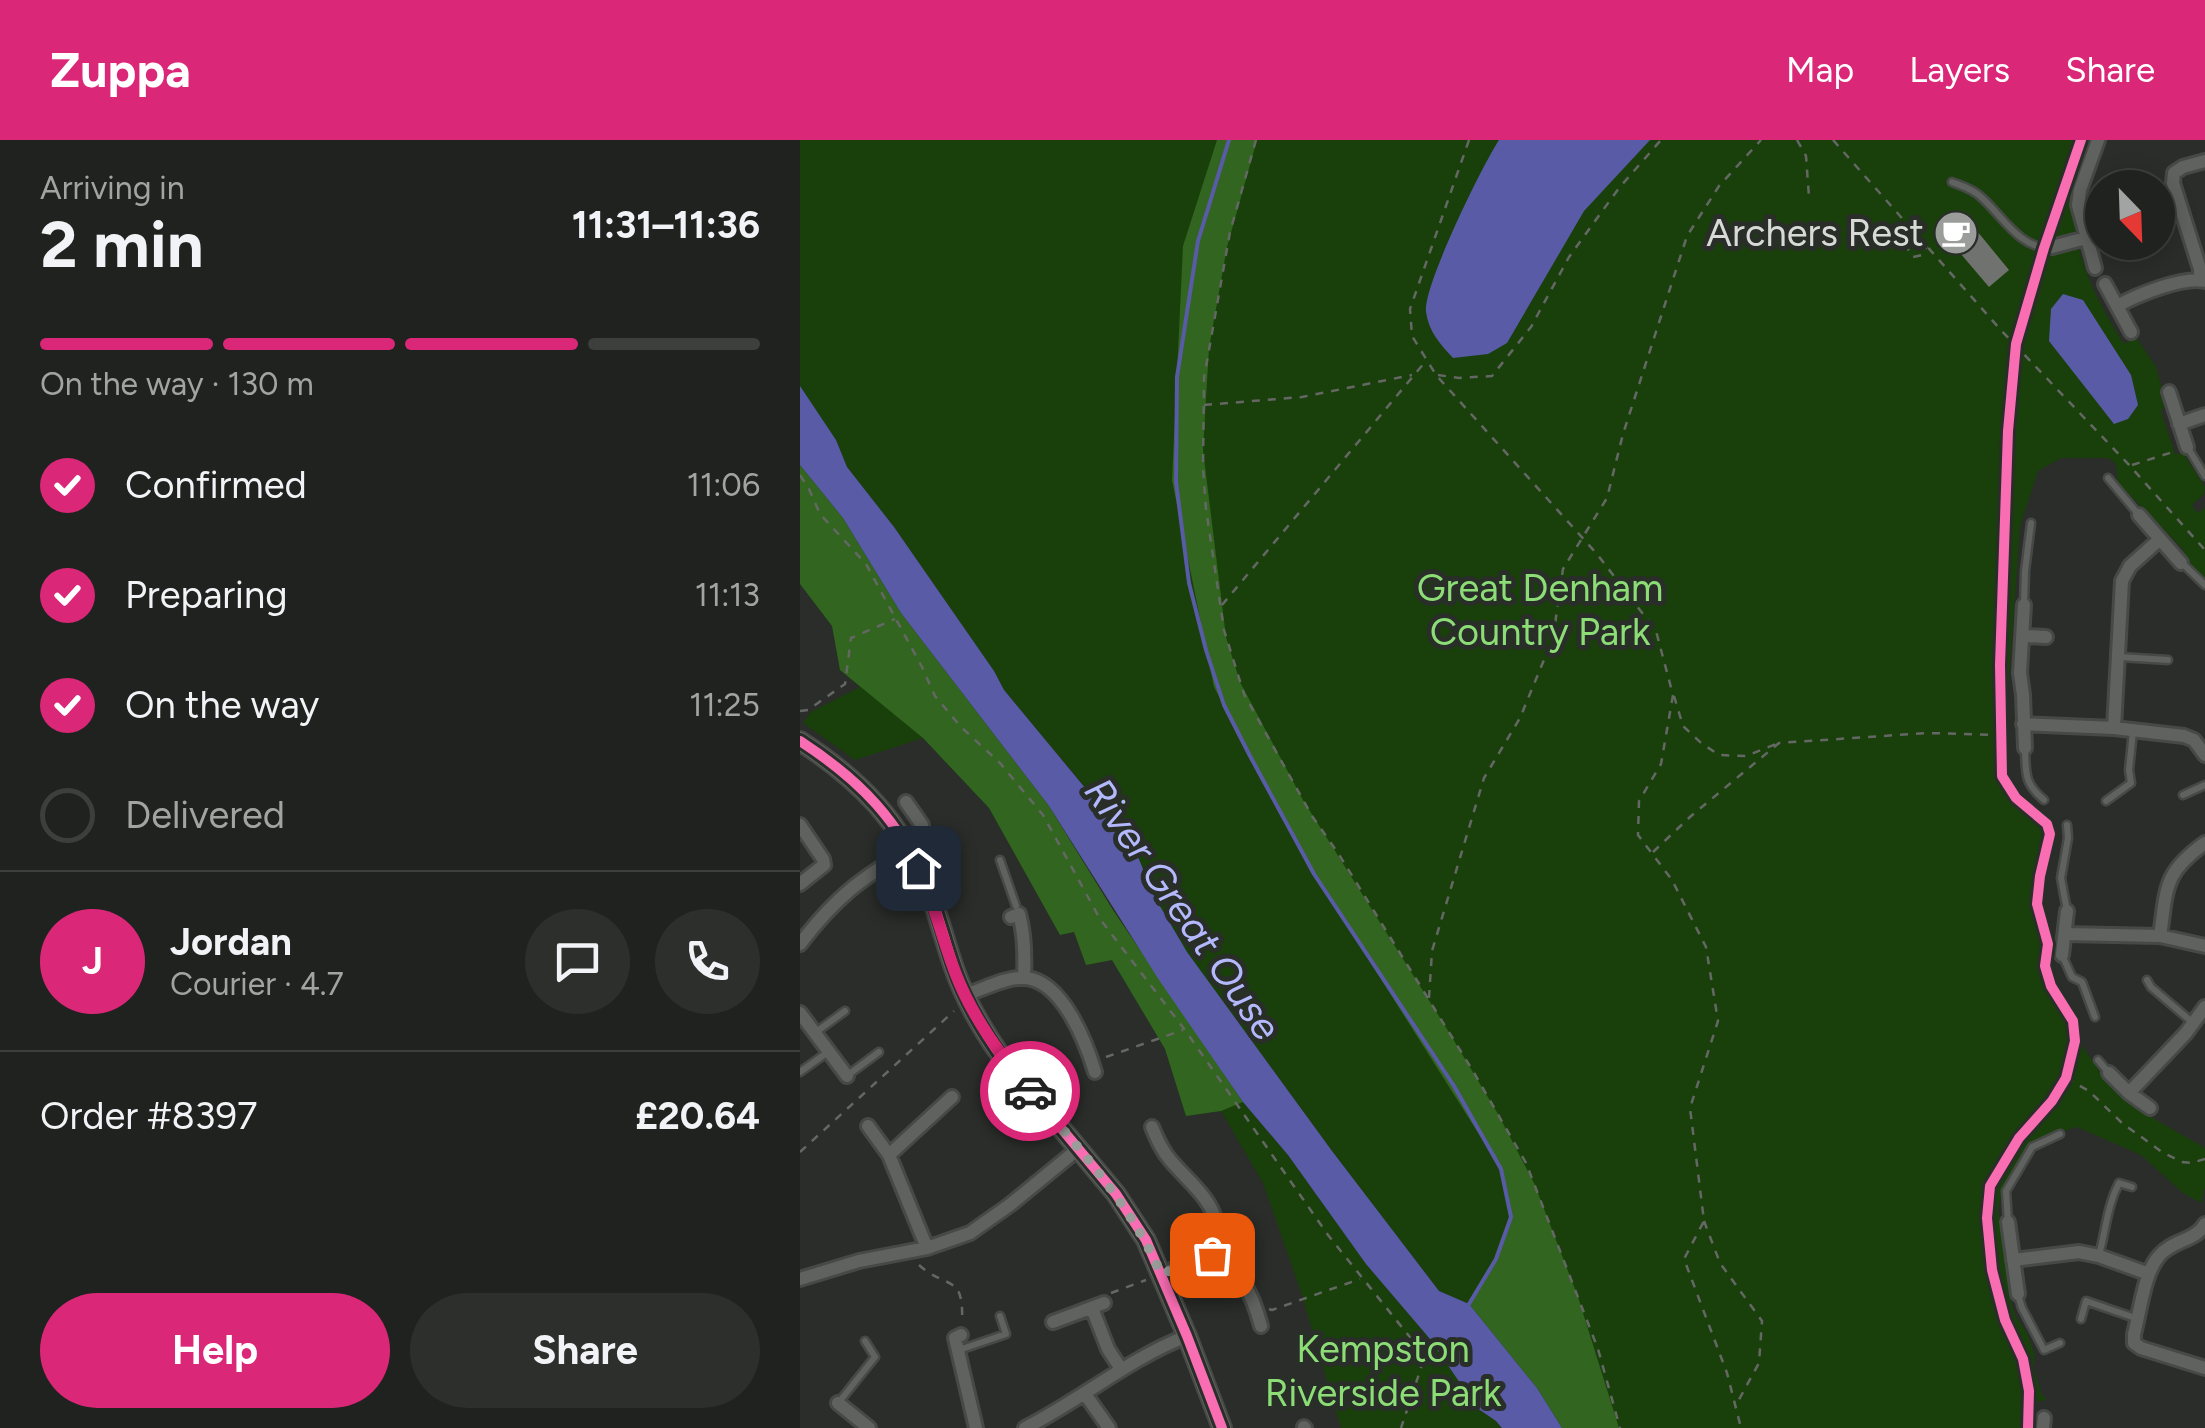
<!DOCTYPE html>
<html lang="en">
<head>
<meta charset="utf-8">
<style>
	:root { --surface:#20221f; --page:#2d2f2c; --text:#f1f3f6; --muted:#a2a4a4; --line:#3d3f3d; --accent:#db2777 }
	body { margin:0; font-family:Figtree,sans-serif; background:var(--page); color:var(--text); height:100vh; display:flex; flex-direction:column; font-size:38px; white-space:nowrap }
	* { box-sizing:border-box; margin:0 }
	p { font-size:32px; color:var(--muted) }
	.icon { flex:none; width:55px; height:55px; fill:none; stroke:currentColor; stroke-width:2; stroke-linecap:round; stroke-linejoin:round }
	.map { position:relative; flex:1; overflow:hidden }
	.drawer { display:flex; flex-direction:column; background:var(--surface); width:800px }
	.drawer>* { flex:none }
	.needle { width:65px; rotate:157deg }
	.buttons { position:absolute; left:1285px; top:30px; display:grid; gap:20px }
	.buttons a { display:grid; place-items:center; width:90px; height:90px; border-radius:50%; background:var(--surface); box-shadow:0 5px 25px #0003,0 0 0 2px var(--line); font-size:50px }
	.pin { position:absolute; display:grid; place-items:center; width:85px; height:85px; color:#fff; margin:-42px; border-radius:20px; box-shadow:0 5px 15px #0006 }
	.courier { position:absolute; display:grid; place-items:center; width:100px; height:100px; margin:-50px; border:8px solid #db2777; border-radius:50%; background:#fff; color:#222; box-shadow:0 2px 12px #0007 }
	.overview em { font-style:normal; font-weight:700 }
	.overview div { display:flex; flex-direction:column-reverse }
	.overview { display:flex; align-items:center; justify-content:space-between; height:170px; padding:0 40px }
	h1 { font-size:65px; font-weight:700; line-height:75px }
	.bar { display:grid; grid-template-columns:repeat(4,1fr); gap:15px 10px; align-content:center; height:120px; padding:0 40px }
	.bar i { height:12px; border-radius:8px; background:var(--line) }
	.bar .selected { background:var(--accent) }
	.bar p { grid-column:span 4 }
	.line { display:flex; align-items:center; gap:25px; padding:0 40px; border-top:2px solid var(--line) }
	.line div { flex:1 }
	.round { display:grid; place-items:center; flex:none; width:105px; height:105px; border-radius:52px; background:var(--page) }
	ol { padding:0 40px; list-style:none }
	li { display:flex; align-items:center; gap:30px; height:110px }
	li p { margin-inline-start:auto }
	li .icon { padding:10px; border-radius:50%; background:var(--accent); color:#fff; stroke-width:4 }
	li:last-child { color:var(--muted) }
	li i { width:55px; height:55px; border:5px solid var(--line); border-radius:50% }
	.primary-button { display:flex; gap:20px; margin-top:auto; padding:20px 40px }
	.primary-button a { flex:1; height:115px; border-radius:60px; background:var(--accent); color:#fff; font-size:40px; font-weight:700; line-height:115px; text-align:center }
	.primary-button a+a { background:var(--page); color:var(--text) }
	header { display:flex; align-items:center; gap:60px; box-sizing:border-box; height:140px; padding:0 50px; background:var(--accent); color:#fff }
	header strong { font-size:48px }
	nav { display:flex; gap:55px; margin-inline-start:auto; font-size:35px }
	main { display:flex; flex:1; min-height:0 }
	.map>svg:first-child { display:block }
</style>
</head>
<body>
<header>
<strong>Zuppa</strong>
<nav><a>Map</a><a>Layers</a><a>Share</a></nav>
</header>
<main>
<section class="drawer">
<div class="overview"><div><h1>2 min</h1><p>Arriving in</p></div><em>11:31–11:36</em></div>
<div class="bar"><i class="selected"></i><i class="selected"></i><i class="selected"></i><i></i><p>On the way · 130 m</p></div>
<ol>
<li><svg class="icon" aria-label="check" viewBox="0 0 24 24"><path d="M5 12l5 5 9-10"/></svg>Confirmed<p>11:06</p></li>
<li><svg class="icon" aria-label="check" viewBox="0 0 24 24"><path d="M5 12l5 5 9-10"/></svg>Preparing<p>11:13</p></li>
<li><svg class="icon" aria-label="check" viewBox="0 0 24 24"><path d="M5 12l5 5 9-10"/></svg>On the way<p>11:25</p></li>
<li><i></i>Delivered</li>
</ol>
<div class="line" style="height:180px"><b class="round" style="background:var(--accent);color:#fff">J</b><div><b>Jordan</b><p>Courier · 4.7</p></div><a class="round"><svg class="icon" aria-label="chat" viewBox="0 0 24 24"><path d="M4 5h16v11H9l-5 4z"/></svg></a><a class="round"><svg class="icon" aria-label="phone" viewBox="0 0 24 24"><path d="M5 4h4l2 5-3 2q2 4 5 5l2-3 5 2v4C11 20 4 13 5 4z"/></svg></a></div>
<div class="line" style="height:130px"><div>Order #8397</div><b>£20.64</b></div>
<div class="primary-button"><a>Help</a><a>Share</a></div>
</section>
<div class="map">
<svg width="1405" height="1288" viewBox="0 0 1405 1288">
	<rect width="100%" height="100%" fill="#2a2d29"/>
	<path fill="#19400b" d="M0,0H1284L1271,38L1277,44C1264,100 1295,158 1324,204L1336,197L1356,227L1363,252L1360,254L1364,266L1361,272L1375,314L1383,313L1405,347L1404,354L1392,365L1397,373L1405,368V439L1383,415V409L1318,343L1316,324L1308,318H1261L1238,331L1220,386L1205,592L1208,634L1219,653L1252,684L1253,702L1242,761L1253,843L1275,880L1280,903L1305,939L1330,965L1405,1008V1047L1401,1063L1383,1053L1341,1015L1277,987L1247,996L1231,1006L1202,1051L1198,1069L1210,1158L1216,1177L1227,1193L1235,1215L1233,1227L1242,1255L1247,1260L1234,1262L1232,1288H762L737,1248L669,1164L639,1151L532,1011L387,812L354,756L334,706L204,550L194,531L94,387L47,327L36,300L0,247Z
		M0,325L43,378L101,473L313,770L443,962L488,1015L566,1124L630,1199L677,1268L696,1281L702,1288H541L501,1152L463,1043L421,971L386,976L365,909L312,820L286,825L274,792L260,795L189,668L123,598L55,620L3,583L11,572L60,547L40,530L32,486L0,444Z"/>
	<path fill="#316520" d="M417,0H457L427,107L409,208L403,310L426,497L440,542L503,660L647,889L698,974L734,1043L778,1157L819,1288H762L737,1248L669,1164L696,1119L711,1077L701,1029L512,730L414,547L372,340L383,106Z
		M0,325L43,378L101,473L249,666L313,770L443,962L421,971L386,976L365,909L312,820L286,825L274,792L260,795L189,668L123,598L40,530L32,486L0,444Z"/>
	<path fill="#595ba6" d="M699,0H850L784,71L707,203L688,214L653,218C640,204 629,192 626,172C623,146 682,26 699,0Z
		M1263,154L1283,160L1331,235L1338,265L1328,279L1314,284L1249,201L1251,169Z
		M0,246L36,300L47,327L94,387L194,531L204,550L334,707L354,756L387,812L532,1011L639,1151L669,1164L737,1248L762,1288H702L696,1281L677,1268L630,1199L566,1124L488,1015L443,962L359,840L249,666L101,473L43,378L0,325Z"/>
	<g fill="none" stroke-linecap="round" stroke-linejoin="round">
		<path stroke="#595ba6" stroke-width="4" d="M429,0L398,101L377,237L376,342L389,443L406,510L424,565L450,616L514,734L654,946L701,1029L711,1077L696,1119L669,1164"/>
	</g>
	<path fill="#70726f" d="M1163,74L1209,130L1189,147L1155,107L1149,112L1136,97Z"/>
	<g fill="none" stroke-linecap="round" stroke-linejoin="round">
		<defs>
			<path id="lane" d="M1152,42C1162,46 1173,49 1181,57C1202,75 1219,109 1251,108
				M1388,308L1405,336
				M1308,338L1339,375
				M1382,423L1405,445
				M1224,464L1225,431L1231,383
				M1320,517L1368,520
				M1225,609C1226,634 1224,643 1244,660
				M1383,655L1405,645
				M1306,661L1331,643L1329,630L1333,591
				M1267,685L1268,698L1261,738L1267,771
				M200,720L216,766
				M1263,817L1272,837L1282,842L1295,877
				M1347,840L1351,847L1392,882
				M16,892L45,871
				M1298,920L1309,933
				M0,932L28,912
				M48,935L79,912
				M1208,1082L1206,1051L1232,1007L1260,994
				M1299,1115C1306,1090 1307,1066 1319,1043L1332,1047
				M1218,1155L1222,1168L1244,1210L1260,1203
				M1281,1179L1286,1161L1338,1179
				M159,1210L206,1194L200,1176
				M39,1262L75,1217L65,1201"/>
			<path id="street" d="M1252,107L1286,98
				M1295,128L1278,65L1280,50L1298,0
				M1400,139V129L1373,43L1374,33L1383,27L1405,21
				M1305,144L1331,192
				M1317,166C1337,155 1383,136 1405,141
				M1369,252L1387,307
				M1379,284L1405,275
				M1339,375L1381,423
				M1224,465L1220,533L1223,555L1225,608
				M1224,496L1246,497
				M1223,584L1314,588L1384,596L1394,600L1405,615
				M1314,588L1322,441L1330,426L1360,399
				M106,662L122,685
				M0,685L23,719L24,725L0,744
				M211,777L219,774C225,795 225,816 224,838
				M1265,794L1360,796L1405,806
				M1360,796C1367,748 1363,733 1405,703
				M0,804C35,758 60,739 109,710
				M1262,815L1267,771
				M165,855C184,849 207,836 227,838C263,843 286,902 295,932
				M0,873L47,936
				M1309,933L1329,953L1350,968
				M1329,953L1386,893L1405,867
				M68,986L89,1015
				M352,987C357,999 362,1011 371,1021C397,1051 429,1071 412,1115L361,1134
				M1208,1082L1218,1154
				M1405,1084C1396,1101 1372,1100 1359,1116C1344,1133 1340,1172 1334,1194V1203L1341,1208L1405,1228
				M127,1108L89,1015L152,957
				M412,1115C443,1137 451,1149 461,1186
				M1213,1120L1279,1112L1299,1116L1349,1134
				M0,1139L59,1121L127,1108L170,1093L211,1064L278,1009
				M292,1168L308,1209L321,1229
				M253,1182L304,1163
				M161,1195L155,1198L176,1288
				M285,1254L309,1288
				M38,1263L69,1288
				M504,1287L505,1288
				M225,1288C281,1260 328,1219 387,1196
				M1243,1288L1244,1278"/>
			<path id="secondary" d="M0,601C60,640 100,681 128,748C138,774 145,802 154,828C165,860 182,889 201,916L316,1054L346,1100L387,1196L422,1288"/>
		</defs>
		<use href="#lane" stroke="#464946" stroke-width="11"/>
		<use href="#street" stroke="#464946" stroke-width="18"/>
		<use href="#secondary" stroke="#464946" stroke-width="22"/>
		<path stroke="#656764" stroke-width="2.5" stroke-dasharray="8 8" stroke-linecap="butt" d="M456,0L430,92L404,238L403,328L406,369L424,490L444,554L512,676L538,713L673,931L726,1023L798,1209L820,1288
			M669,0L610,169L612,196L636,235L797,414L856,491L873,555L861,624L839,661L838,695L872,740L906,807L918,881L890,968L904,1081L884,1119L927,1233L941,1288
			M997,0L1006,16L1009,57
			M1033,0L1199,188L1330,326L1405,410
			M1055,98L1107,108L1113,117L1122,115L1127,106
			M1107,108L1112,100L1118,98
			M638,235L659,238L692,236L731,187L769,117L819,48L861,0
			M404,265L502,257L612,235
			M1332,325L1376,311
			M0,335L9,349L20,374L66,424L122,527L135,556L161,587L200,623L243,675L300,779L385,890L528,1095L621,1211V1228L601,1288
			M422,465L625,222
			M874,556L883,586L901,603L919,615L946,616L976,604
			M0,571L8,570L45,544L51,498L95,479
			M853,712L891,676L979,603L1127,593L1200,595
			M629,858L632,811L684,638L720,578L753,498L763,429L807,358L823,294L887,96L919,46L961,0
			M306,917L383,890
			M1266,938L1289,951L1322,983L1362,1012L1382,1022L1391,1023L1405,1019
			M0,1012L154,871
			M904,1081L920,1123L962,1181L959,1223L936,1265
			M119,1125C148,1151 164,1132 162,1183
			M311,1153L346,1140
			M469,1169L472,1170L560,1139"/>
		<use href="#lane" stroke="#60625f" stroke-width="6"/>
		<use href="#street" stroke="#60625f" stroke-width="12"/>
		<use href="#secondary" stroke="#60625f" stroke-width="18"/>
		<defs>
			<path id="cycleway" d="M0,601C60,640 100,681 128,748C138,774 145,802 154,828C165,860 182,889 201,916L316,1054L346,1100L387,1196L422,1288
				M1228,1288L1229,1251L1223,1219L1205,1180L1192,1130L1187,1078L1190,1046L1219,998L1252,961L1266,938L1275,901L1273,881L1251,846L1245,826L1248,804L1237,764L1240,736L1250,694L1247,684L1216,658L1202,636L1200,525L1208,291L1216,204L1244,108L1281,0"/>
		</defs>
		<use href="#cycleway" stroke="#292e28" stroke-width="16"/>
		<use href="#cycleway" stroke="#f96db3" stroke-width="10"/>
	</g>
	<g fill="none" stroke-linecap="round" stroke-linejoin="round">
		<path stroke="#9a9d99" stroke-width="10" stroke-dasharray="0 18" d="M230,951C280,1010 330,1063 361,1134L412,1115"/>
		<path stroke="#db2777" stroke-width="12" d="M118,728C134,762 142,798 155,832C172,877 200,914 230,951"/>
	</g>
	<defs>
		<symbol id="cafe-disc" viewBox="-11 -11 22 22"><circle r="9.5" fill="#9a9d99" stroke="#292e28"/><path d="M-5.5-4.5H6V0H3Q3 3.5 0 3.5H-2.5Q-5.5 3.5-5.5 0ZM3-3.2v2h1.7v-2ZM-6 4.5H4V6H-6Z" fill="#fff"/></symbol>
	</defs>
	<g fill-rule="evenodd">
		<use href="#cafe-disc" x="1131" y="68" width="50" height="50"/>
	</g>
	<g text-anchor="middle" stroke-width="10" stroke-linejoin="round" paint-order="stroke">
		<g font-size="38" fill="#d7dad6" stroke="#292e28" text-anchor="end">
			<text x="1124" y="106">Archers Rest</text>
		</g>
		<g font-size="38" fill="#8ddd77" stroke="#292e28">
			<text x="740" y="461">Great Denham<tspan x="740" dy="44">Country Park</tspan></text>
			<text x="583" y="1222">Kempston<tspan x="583" dy="44">Riverside Park</tspan></text>
		</g>
		<g font-size="40" font-style="italic" fill="#b3b9fc" stroke="#292e28">
			<text transform="translate(383 769) rotate(55)" y="14">River Great Ouse</text>
		</g>
	</g>
</svg>
<div class="buttons">
<a><svg class="needle" viewBox="-14 -14 28 28"><path d="M0-13l5 13h-10z" fill="#e53935"/><path d="M0 13l5-13h-10z" fill="#a2a4a4"/></svg></a>
</div>
<div class="pin" style="left:412px;top:1115px;background:#ea580c"><svg class="icon" aria-label="bag" viewBox="0 0 24 24"><path d="M5 8h14l-1 12H6zM9 8a3 3 0 0 1 6 0"/></svg></div>
<div class="pin" style="left:118px;top:728px;background:#1f2937"><svg class="icon" aria-label="home" viewBox="0 0 24 24"><path d="M3 11l9-7 9 7M6 9v11h12V9"/></svg></div>
<div class="courier" style="left:230px;top:951px"><svg class="icon" aria-label="car" viewBox="0 0 24 24"><path d="M5 17H2v-5l4-1 3-4h7l3 4 3 1v5h-3M9 17h6M6 11h13"/><circle cx="7" cy="17" r="2"/><circle cx="17" cy="17" r="2"/></svg></div>
</div>
</main>
</body>
</html>
